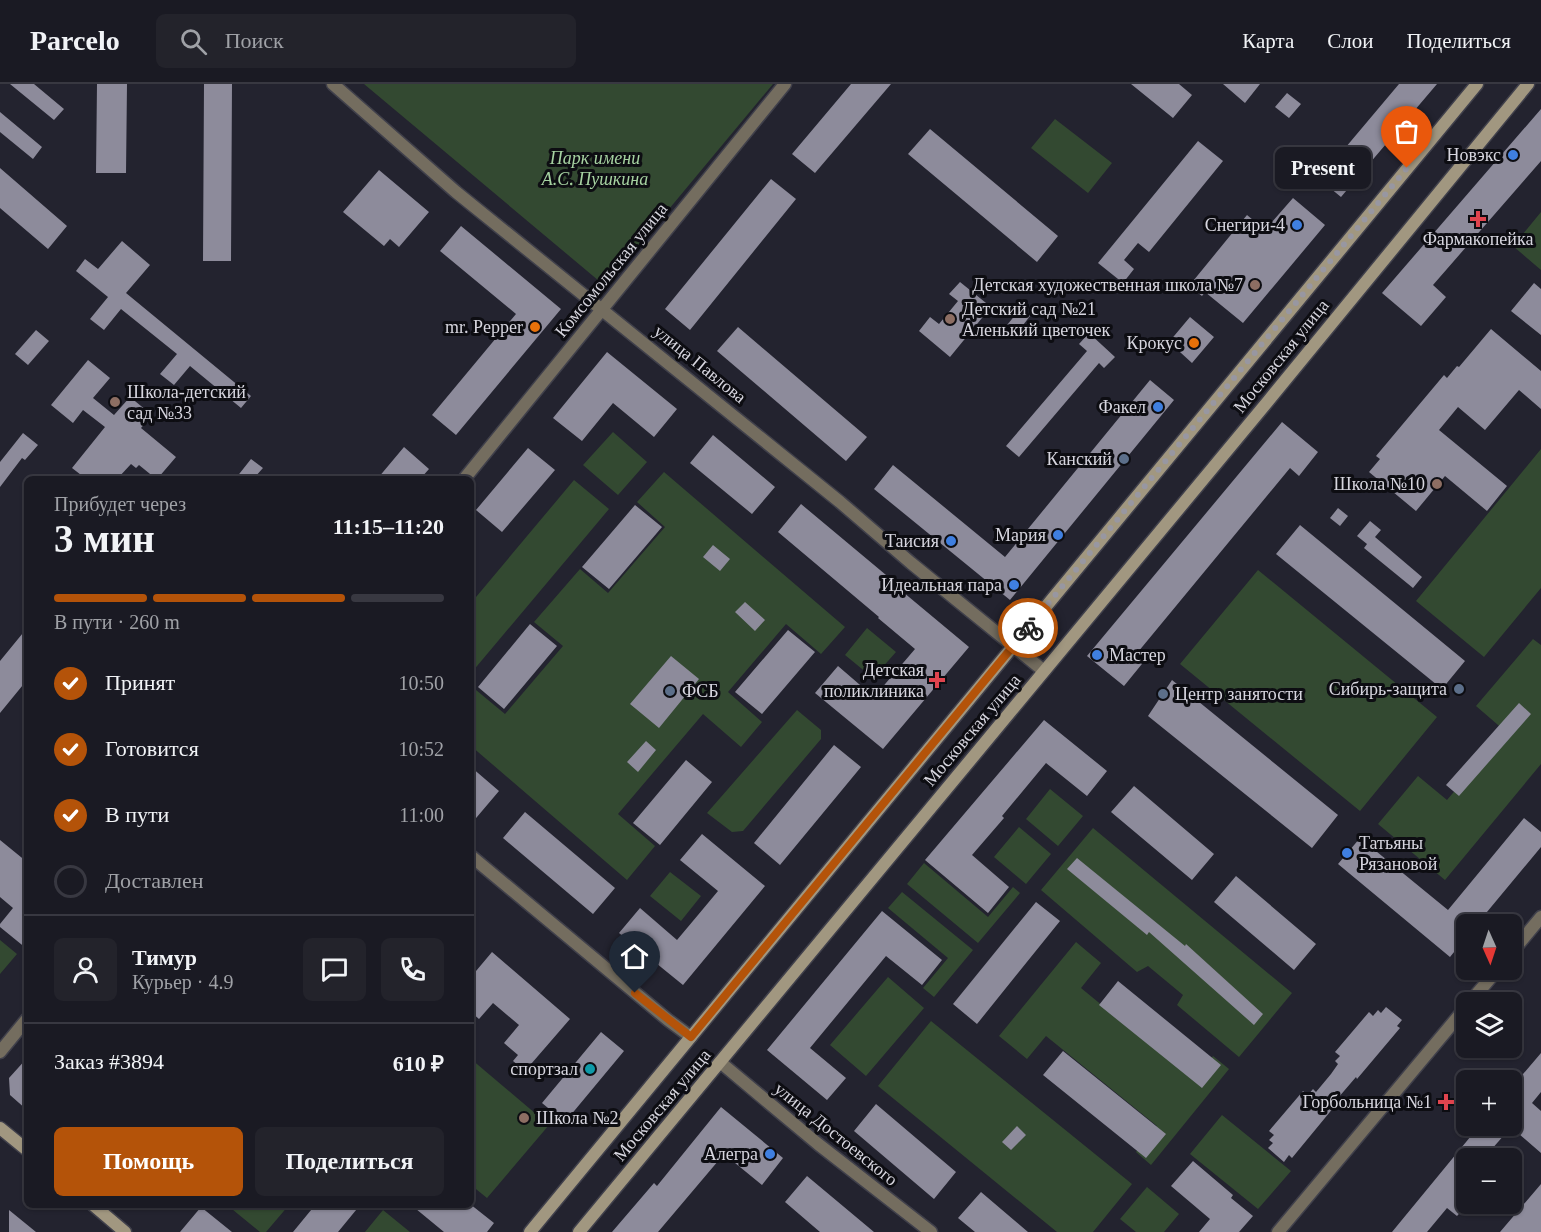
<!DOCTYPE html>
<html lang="ru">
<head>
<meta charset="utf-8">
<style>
	:root { --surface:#1a1a23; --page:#23232b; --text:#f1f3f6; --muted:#9fa1a6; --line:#383841; --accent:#b45309 }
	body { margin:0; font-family:"Times New Roman",serif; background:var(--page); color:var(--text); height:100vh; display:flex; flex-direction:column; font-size:22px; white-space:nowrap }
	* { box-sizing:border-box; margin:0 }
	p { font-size:20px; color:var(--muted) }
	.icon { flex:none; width:33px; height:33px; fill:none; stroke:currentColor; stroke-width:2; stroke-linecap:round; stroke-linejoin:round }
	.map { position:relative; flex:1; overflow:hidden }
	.drawer { position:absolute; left:24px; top:392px; width:450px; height:732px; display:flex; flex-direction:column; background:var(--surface); border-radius:9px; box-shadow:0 2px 4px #0004,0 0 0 2px var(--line) }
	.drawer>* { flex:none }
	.needle { width:39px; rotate:177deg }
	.tools { position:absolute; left:1456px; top:830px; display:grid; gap:12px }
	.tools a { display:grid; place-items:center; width:66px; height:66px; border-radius:9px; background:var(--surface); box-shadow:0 2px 4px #0004,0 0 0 2px var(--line); font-size:30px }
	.pin { position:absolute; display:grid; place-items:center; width:51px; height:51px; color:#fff; margin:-62px -26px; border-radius:50% 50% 50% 0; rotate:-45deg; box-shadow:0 0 6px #0007 }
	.pin .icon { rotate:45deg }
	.courier { position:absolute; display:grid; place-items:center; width:60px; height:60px; margin:-30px; border:4px solid #b45309; border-radius:50%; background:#fff; color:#222; box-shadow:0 2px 8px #0007 }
	.bubble { position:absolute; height:42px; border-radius:9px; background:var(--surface); box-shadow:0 2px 4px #0004,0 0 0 2px var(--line); font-size:20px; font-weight:700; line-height:42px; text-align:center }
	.summary em { font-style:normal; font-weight:700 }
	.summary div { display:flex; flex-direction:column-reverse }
	.summary { display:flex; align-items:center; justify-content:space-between; height:102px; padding:0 30px }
	h1 { font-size:39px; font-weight:700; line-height:45px }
	.bar { display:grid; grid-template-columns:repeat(4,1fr); gap:9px 6px; align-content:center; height:72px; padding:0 30px }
	.bar i { height:8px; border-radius:4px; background:var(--line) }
	.bar .active { background:var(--accent) }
	.bar p { grid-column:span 4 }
	.line { display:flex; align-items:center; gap:15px; padding:0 30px; border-top:2px solid var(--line) }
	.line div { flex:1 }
	.round { display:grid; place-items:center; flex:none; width:63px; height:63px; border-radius:9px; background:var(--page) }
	ol { padding:0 30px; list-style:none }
	li { display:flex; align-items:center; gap:18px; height:66px }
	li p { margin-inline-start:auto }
	li .icon { padding:6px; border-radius:50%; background:var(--accent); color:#fff; stroke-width:4 }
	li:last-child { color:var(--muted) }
	li i { width:33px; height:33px; border:3px solid var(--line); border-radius:50% }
	.cta { display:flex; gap:12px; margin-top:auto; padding:12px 30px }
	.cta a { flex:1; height:69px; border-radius:9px; background:var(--accent); color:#fff; font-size:24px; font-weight:700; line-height:69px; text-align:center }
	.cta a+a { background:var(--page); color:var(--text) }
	header { display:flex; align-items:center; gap:36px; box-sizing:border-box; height:84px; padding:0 30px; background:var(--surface); border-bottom:2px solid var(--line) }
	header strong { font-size:28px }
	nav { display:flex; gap:33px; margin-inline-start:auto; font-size:21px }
	.search { width:420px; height:54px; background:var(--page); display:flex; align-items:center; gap:15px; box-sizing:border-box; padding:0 21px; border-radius:9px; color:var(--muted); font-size:22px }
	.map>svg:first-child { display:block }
</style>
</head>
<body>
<header>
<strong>Parcelo</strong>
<div class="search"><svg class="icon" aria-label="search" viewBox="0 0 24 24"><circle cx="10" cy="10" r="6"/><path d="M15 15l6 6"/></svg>Поиск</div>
<nav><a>Карта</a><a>Слои</a><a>Поделиться</a></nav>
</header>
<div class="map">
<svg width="1541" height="1148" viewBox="0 0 1541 1148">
	<rect width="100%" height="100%" fill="#23232f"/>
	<path fill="#334931" d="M364,0H773L605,202Z
		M1055,35L1112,79L1088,109L1031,64Z
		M1541,128V186L1513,162Z
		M613,348L647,378L618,411L583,381Z
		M1541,365V504L1484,573L1416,517Z
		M664,388L845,543L821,570L786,540L728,608L762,638L741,663L703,630L618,730L655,762L627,796L471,662V611L476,606L505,630L563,562L534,538L580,485L608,509L665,443L637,418Z
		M574,396L609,425L472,588L471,519Z
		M1258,486L1437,633L1360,727L1180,580Z
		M867,544L896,568L873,594L845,571Z
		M1533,555L1541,561V680L1445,796L1378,740L1418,692L1447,716L1505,647L1476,622Z
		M797,626L821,646V655L743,747L732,748L707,729Z
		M1050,705L1083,732L1058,762L1026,735Z
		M1019,743L1051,770L1026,800L994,773Z
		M1093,744L1292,909L1239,973L1177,921L1183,911L1148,882L1137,888L1041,806Z
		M924,779L988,833L1013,803L1020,809L978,859L907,800Z
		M670,788L701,812L681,837L650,812Z
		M902,808L973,866L934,913L923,904L948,874L888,824Z
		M0,856L17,870L0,890Z
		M1076,858L1101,879L1081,904L1193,996L1213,972L1229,985L1151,1081L1136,1068L1157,1042L1046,952L1027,975L999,952Z
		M888,893L924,924L866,992L830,961Z
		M931,937L1132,1100L1093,1148H1057L878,1002Z
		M471,975L549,1041L487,1114L471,1101Z
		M1222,1031L1291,1087L1258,1125L1190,1070Z
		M1147,1103L1179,1130L1164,1148H1136L1120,1135Z
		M227,1121H289L266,1148H260Z
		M383,1126L410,1148H365Z"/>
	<path fill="#8d8b9b" d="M10,0H34L64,25L54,36Z
		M97,0H127L126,89H96Z
		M204,0H232L231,177H203Z
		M851,0H891L815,89L792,70Z
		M1131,0H1179L1192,11L1173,34Z
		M1223,0H1260L1245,19Z
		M1399,0H1437L1341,113L1319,95Z
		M1287,9L1301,20L1289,34L1275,23Z
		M1541,25V77L1433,201L1446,213L1421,242L1382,209Z
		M0,28L42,63L33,75L0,48Z
		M930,45L1058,152L1037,178L908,70Z
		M1198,57L1223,77L1149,168L1138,159L1124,176L1134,185L1123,199L1098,179Z
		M0,84L67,142L48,165L0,124Z
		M379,86L429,128L399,163L390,155L384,162L343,128Z
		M771,95L796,115L690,246L665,225Z
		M1293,114L1325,141L1243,239L1205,208L1202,212L1189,202L1247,131L1265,146Z
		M461,142L561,225L456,351L432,331L516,230L440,167Z
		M122,157L150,181L126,209L251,312L241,324L190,282L174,301L160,290L177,270L121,225L104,246L90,235L108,213L76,187L85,175L98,185Z
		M960,198L991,223L950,273L919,247L930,233L939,240L958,217L949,210Z
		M1534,199L1541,205V251L1511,227Z
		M1021,224L1030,232L1017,249L1007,241Z
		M1190,233L1214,253L1192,279L1169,258Z
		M738,243L867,353L846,377L717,267Z
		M1491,245L1541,287V325L1519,306L1485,346L1458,323L1439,346L1507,402L1487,427L1445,392L1416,427L1369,388L1380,375L1376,372L1444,291L1447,294L1457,282L1459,283Z
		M36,246L49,257L28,281L15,270Z
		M1089,249L1115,273L1104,284L1099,279L1019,373L1006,362L1087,267L1079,260Z
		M607,268L677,325L654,353L613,319L582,357L553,334Z
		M88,276L110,294L93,314L114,331L130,313L152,331L141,344L176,373L158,394H155L139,381L136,384L131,380L118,394H85L72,384L105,343L83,326L73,339L51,321Z
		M1150,296L1174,316L1010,516L874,405L893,381L1005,473Z
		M1282,338L1318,368L1299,392L1290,384L1138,568L1146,575L1124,602L1087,572Z
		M23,349L38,361L25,376L22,374L0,403V378Z
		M713,351L775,403L752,430L690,379Z
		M404,363L429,385L421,394H378Z
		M528,364L555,386L502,448L476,426Z
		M251,375L263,384L254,394H236Z
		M801,420L892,496L891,498L969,563L883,665L815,609L838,582L874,613L915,565L878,534L879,533L778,448Z
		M635,421L662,443L609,505L582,483Z
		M1338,424L1348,432L1340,442L1330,434Z
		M1370,437L1381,446L1375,453L1422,493L1413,504L1364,464L1367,460L1357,452Z
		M1300,441L1465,577L1442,605L1276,470Z
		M713,461L730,475L720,487L703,473Z
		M745,518L765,536L755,547L735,528Z
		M530,540L557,562L504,625L478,603Z
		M27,544V596L0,629V577Z
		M788,546L815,568L762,630L735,608Z
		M671,572L699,595L659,644L630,620Z
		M1172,596L1338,731L1312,764L1148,632Z
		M1519,619L1531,630L1459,712L1446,701Z
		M1044,636L1107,687L1087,712L1046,679L1002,732L1004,734L972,771L1009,803L988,829L925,776Z
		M646,657L656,666L638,688L627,678Z
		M834,661L861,683L780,781L754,759Z
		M686,676L712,698L660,761L633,739Z
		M471,683L499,707L471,740Z
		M1134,702L1214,770L1192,796L1111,728Z
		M525,728L615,804L593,830L503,754Z
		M1524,734L1541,748V763L1477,840H1467V852L1450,873L1338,780L1360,754L1448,826Z
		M702,750L765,802L683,901L619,849L640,824L677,856L698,831L718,807L680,776Z
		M0,756L27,778V865L0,843V840L13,824L0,813Z
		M1077,774L1185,862L1186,860L1263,930L1254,941L1149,848L1147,851L1067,785Z
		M1236,792L1316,860L1294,886L1214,818Z
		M1036,818L1060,837L977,940L953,920Z
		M882,827L942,876L922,901L886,872L810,964L846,994L827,1016L767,966Z
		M492,868L570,935L525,987L513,977L518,971L504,959L519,941L493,919L479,935L471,928V893Z
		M1118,897L1221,981L1202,1004L1099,921Z
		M1386,923L1402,936L1397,942L1400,944L1357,995L1356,993L1332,1021L1334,1023L1292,1074L1289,1071L1284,1078L1268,1064L1273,1059L1269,1056L1274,1051L1269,1047L1303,1007L1308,1011L1313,1005L1316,1008L1331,990L1338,980L1335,977L1340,972L1335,968L1369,928L1373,932L1378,926L1381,929Z
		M601,948L624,967L565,1038L542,1019Z
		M1063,967L1166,1050L1146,1074L1043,991Z
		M1541,969V1008L1532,1019L1541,1027V1069L1512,1044V1042L1484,1074H1467V1094L1460,1102L1467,1108V1121L1457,1132L1447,1124L1427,1148H1392L1480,1041H1512V1003Z
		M27,974V1026L10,1011L9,994Z
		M876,1020L956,1088L934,1115L854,1047Z
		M721,1023L783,1074L762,1101L724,1070L658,1148H612L654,1099L657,1102Z
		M1017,1042L1026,1051L1011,1066L1002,1058Z
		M1193,1077L1233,1111L1231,1114L1253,1132L1239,1148H1199L1210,1135L1171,1102Z
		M807,1092L874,1148H820L785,1118Z
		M1541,1100V1148H1500Z
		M981,1108L1028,1148H975L958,1134Z
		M316,1120H361L338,1148H293Z
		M410,1120H470L494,1139L487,1148H444Z
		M201,1123L232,1148H180Z
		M9,1126L36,1148H9Z"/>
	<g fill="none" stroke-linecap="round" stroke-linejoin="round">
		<defs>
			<path id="tertiary" d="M333,0L456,108L840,418L911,479L1044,587
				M465,394L785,0
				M471,772L668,936L691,953
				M1512,868L1541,833
				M1470,918L1498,885
				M0,968L27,935
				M720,978L818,1060L931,1148
				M1278,1148L1467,922"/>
			<path id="secondary" d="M0,1044L27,1066
				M92,1120L125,1148
				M530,1148L1477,0
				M579,1148L1269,316L1528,0"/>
		</defs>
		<use href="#tertiary" stroke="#40404b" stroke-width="15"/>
		<use href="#secondary" stroke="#40404b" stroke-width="15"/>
		<use href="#tertiary" stroke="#746d5f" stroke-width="12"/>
		<use href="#secondary" stroke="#a19780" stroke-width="12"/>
	</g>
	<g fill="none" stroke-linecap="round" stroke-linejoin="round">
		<path stroke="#9897a1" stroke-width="6" stroke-dasharray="0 10.8" d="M1028,544L1407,84"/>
		<path stroke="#b45309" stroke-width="8" d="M635,909L691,953L1028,544"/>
	</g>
	<g fill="#3f7fe0" stroke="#0d0d12" stroke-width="2">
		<circle cx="1513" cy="71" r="6"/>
		<circle cx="1297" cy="141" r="6"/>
		<circle cx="1158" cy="323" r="6"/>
		<circle cx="1058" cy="451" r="6"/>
		<circle cx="951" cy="457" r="6"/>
		<circle cx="1014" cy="501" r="6"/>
		<circle cx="1097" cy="571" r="6"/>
		<circle cx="1347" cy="769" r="6"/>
		<circle cx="770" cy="1070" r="6"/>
	</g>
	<g fill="#e0444e" stroke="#0d0d12" stroke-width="2">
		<path d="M1475 126h6v6h6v6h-6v6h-6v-6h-6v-6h6z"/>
		<path d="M934 587h6v6h6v6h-6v6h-6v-6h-6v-6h6z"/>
		<path d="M1443 1009h6v6h6v6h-6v6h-6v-6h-6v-6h6z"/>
	</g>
	<g fill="#8d6e63" stroke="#0d0d12" stroke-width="2">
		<circle cx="1255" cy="201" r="6"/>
		<circle cx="950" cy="235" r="6"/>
		<circle cx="115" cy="318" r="6"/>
		<circle cx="1437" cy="400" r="6"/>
		<circle cx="524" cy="1034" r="6"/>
	</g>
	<g fill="#e8710a" stroke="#0d0d12" stroke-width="2">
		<circle cx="535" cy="243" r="6"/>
		<circle cx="1194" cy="259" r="6"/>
	</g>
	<g fill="#5c6f8a" stroke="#0d0d12" stroke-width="2">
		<circle cx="1124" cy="375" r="6"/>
		<circle cx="1459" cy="605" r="6"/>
		<circle cx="670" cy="607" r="6"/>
		<circle cx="1163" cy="610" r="6"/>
	</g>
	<circle fill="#0f9aa8" stroke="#0d0d12" stroke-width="2" cx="590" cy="985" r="6"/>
	<g text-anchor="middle" stroke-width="6" stroke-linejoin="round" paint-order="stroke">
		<g font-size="18" fill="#d7d6df" stroke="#0d0d12" text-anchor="end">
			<text x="1501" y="77">Новэкс</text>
			<text x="1285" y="147">Снегири-4</text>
			<text x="1478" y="161" text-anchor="middle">Фармакопейка</text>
			<text x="1243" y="207">Детская художественная школа №7</text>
			<text x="962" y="231" text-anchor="start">Детский сад №21<tspan x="962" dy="21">Аленький цветочек</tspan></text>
			<text x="523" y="249">mr. Pepper</text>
			<text x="1182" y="265">Крокус</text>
			<text x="127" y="314" text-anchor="start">Школа-детский<tspan x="127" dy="21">сад №33</tspan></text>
			<text x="1146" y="329">Факел</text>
			<text x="1112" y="381">Канский</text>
			<text x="1425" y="406">Школа №10</text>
			<text x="1046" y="457">Мария</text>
			<text x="939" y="463">Таисия</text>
			<text x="1002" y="507">Идеальная пара</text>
			<text x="1109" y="577" text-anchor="start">Мастер</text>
			<text x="924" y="592">Детская<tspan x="924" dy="21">поликлиника</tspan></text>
			<text x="1447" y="611">Сибирь-защита</text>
			<text x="682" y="613" text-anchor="start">ФСБ</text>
			<text x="1175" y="616" text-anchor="start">Центр занятости</text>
			<text x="1359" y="765" text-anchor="start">Татьяны<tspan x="1359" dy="21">Рязановой</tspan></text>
			<text x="578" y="991">спортзал</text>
			<text x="1432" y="1024">Горбольница №1</text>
			<text x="536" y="1040" text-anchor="start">Школа №2</text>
			<text x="758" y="1076">Алегра</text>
		</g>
		<g font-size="18" font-style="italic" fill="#a6d2a1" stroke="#0d0d12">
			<text x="595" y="80">Парк имени<tspan x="595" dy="21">А.С. Пушкина</tspan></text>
		</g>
		<g font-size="18" fill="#d7d6df" stroke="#0d0d12">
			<text transform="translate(611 186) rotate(-51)" y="6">Комсомольская улица</text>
			<text transform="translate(1281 272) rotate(-51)" y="6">Московская улица</text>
			<text transform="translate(700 280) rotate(39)" y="6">улица Павлова</text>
			<text transform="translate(972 646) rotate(-50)" y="6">Московская улица</text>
			<text transform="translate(662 1021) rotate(-50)" y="6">Московская улица</text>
			<text transform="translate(836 1050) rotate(39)" y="6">улица Достоевского</text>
		</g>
	</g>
</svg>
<div class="tools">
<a><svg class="needle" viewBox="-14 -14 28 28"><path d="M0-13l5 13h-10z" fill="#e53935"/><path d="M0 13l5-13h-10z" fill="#9fa1a6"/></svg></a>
<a><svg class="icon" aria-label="layers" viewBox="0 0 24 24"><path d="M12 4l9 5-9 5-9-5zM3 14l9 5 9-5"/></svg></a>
<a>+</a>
<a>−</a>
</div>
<div class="pin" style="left:1407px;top:84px;background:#ea580c"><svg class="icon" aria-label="bag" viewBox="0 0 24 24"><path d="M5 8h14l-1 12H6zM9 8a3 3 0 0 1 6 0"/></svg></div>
<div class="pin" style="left:635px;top:909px;background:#1f2937"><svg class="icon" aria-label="home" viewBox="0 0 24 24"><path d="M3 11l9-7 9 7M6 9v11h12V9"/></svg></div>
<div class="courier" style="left:1028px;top:544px"><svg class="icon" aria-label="bike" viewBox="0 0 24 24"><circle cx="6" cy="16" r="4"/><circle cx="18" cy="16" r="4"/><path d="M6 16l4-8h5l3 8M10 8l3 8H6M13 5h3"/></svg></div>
<div class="bubble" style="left:1275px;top:63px;width:96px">Present</div>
<section class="drawer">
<div class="summary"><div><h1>3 мин</h1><p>Прибудет через</p></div><em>11:15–11:20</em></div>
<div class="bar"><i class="active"></i><i class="active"></i><i class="active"></i><i></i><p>В пути · 260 m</p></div>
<ol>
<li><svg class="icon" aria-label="check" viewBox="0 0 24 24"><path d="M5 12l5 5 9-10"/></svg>Принят<p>10:50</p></li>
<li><svg class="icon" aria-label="check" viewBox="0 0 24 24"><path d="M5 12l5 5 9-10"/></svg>Готовится<p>10:52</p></li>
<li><svg class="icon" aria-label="check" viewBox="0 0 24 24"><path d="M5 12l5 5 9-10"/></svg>В пути<p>11:00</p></li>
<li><i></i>Доставлен</li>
</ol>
<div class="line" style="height:108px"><a class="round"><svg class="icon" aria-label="person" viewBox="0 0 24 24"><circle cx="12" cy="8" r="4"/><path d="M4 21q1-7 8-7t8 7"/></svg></a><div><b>Тимур</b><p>Курьер · 4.9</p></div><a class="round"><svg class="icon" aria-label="chat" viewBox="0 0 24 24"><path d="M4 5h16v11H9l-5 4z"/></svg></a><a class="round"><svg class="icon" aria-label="phone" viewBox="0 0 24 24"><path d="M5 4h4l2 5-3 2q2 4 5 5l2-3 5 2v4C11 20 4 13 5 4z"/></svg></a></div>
<div class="line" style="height:78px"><div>Заказ #3894</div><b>610 ₽</b></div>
<div class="cta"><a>Помощь</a><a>Поделиться</a></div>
</section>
</div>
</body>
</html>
